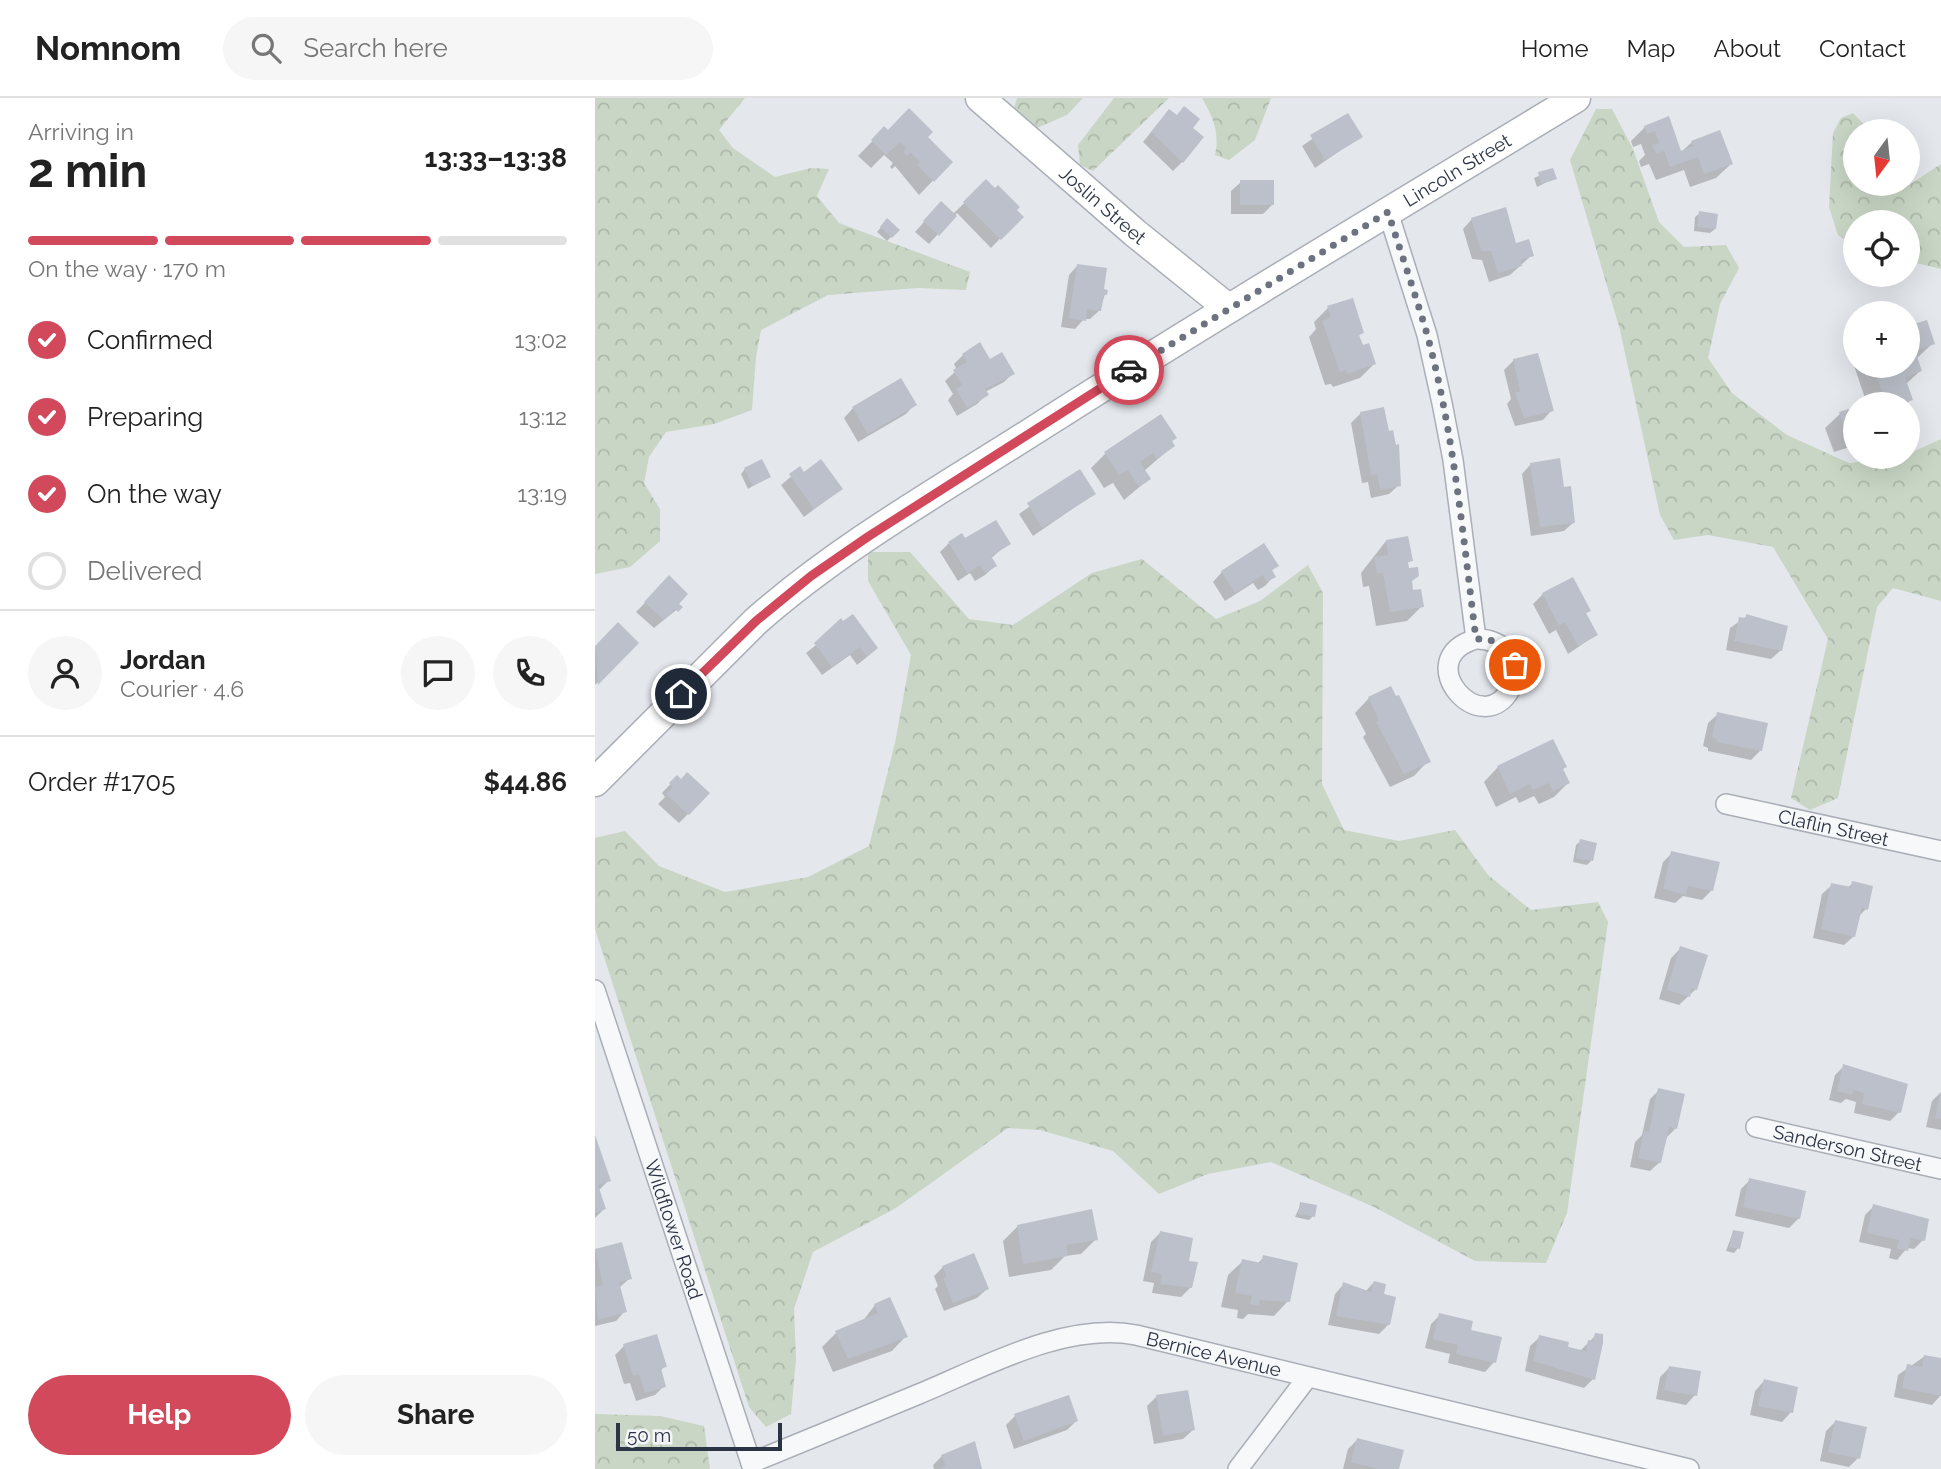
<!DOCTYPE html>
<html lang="en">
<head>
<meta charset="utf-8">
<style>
	:root { --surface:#fff; --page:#f6f6f6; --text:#222; --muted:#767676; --line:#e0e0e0; --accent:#d1495b }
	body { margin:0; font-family:Raleway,sans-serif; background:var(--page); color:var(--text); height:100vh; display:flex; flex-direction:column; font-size:26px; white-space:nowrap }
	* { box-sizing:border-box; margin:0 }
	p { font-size:23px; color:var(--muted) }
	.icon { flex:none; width:38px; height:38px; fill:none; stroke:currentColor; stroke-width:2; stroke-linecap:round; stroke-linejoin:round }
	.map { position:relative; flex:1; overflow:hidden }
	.details { display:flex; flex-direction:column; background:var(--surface); width:595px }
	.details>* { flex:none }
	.needle { width:46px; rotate:195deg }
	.fabs { position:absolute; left:1248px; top:21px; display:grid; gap:14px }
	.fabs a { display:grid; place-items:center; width:77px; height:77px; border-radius:50%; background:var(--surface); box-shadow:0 7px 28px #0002; font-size:35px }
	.scale { position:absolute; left:21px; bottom:18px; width:166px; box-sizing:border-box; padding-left:7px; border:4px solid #2b3445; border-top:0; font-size:19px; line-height:24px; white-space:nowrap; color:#2b3445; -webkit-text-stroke:5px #f4f6f9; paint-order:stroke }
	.pin { position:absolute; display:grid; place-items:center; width:60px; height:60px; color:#fff; margin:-30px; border:4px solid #fff; border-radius:50%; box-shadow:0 2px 7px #0007 }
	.courier { position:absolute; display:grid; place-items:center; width:70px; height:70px; margin:-35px; border:5px solid #d1495b; border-radius:50%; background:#fff; color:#222; box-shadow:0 2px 9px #0007 }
	.headline em { font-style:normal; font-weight:700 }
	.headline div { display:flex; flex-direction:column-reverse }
	.headline { display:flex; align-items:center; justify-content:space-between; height:119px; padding:0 28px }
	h1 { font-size:46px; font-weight:700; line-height:52px }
	.bar { display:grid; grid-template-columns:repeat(4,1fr); gap:10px 7px; align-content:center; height:84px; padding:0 28px }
	.bar i { height:9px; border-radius:5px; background:var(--line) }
	.bar .selected { background:var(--accent) }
	.bar p { grid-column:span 4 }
	.line { display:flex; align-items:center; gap:18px; padding:0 28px; border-top:2px solid var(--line) }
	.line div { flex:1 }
	.round { display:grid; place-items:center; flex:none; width:74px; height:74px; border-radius:37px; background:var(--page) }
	ol { padding:0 28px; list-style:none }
	li { display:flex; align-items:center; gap:21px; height:77px }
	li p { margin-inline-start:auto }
	li .icon { padding:7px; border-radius:50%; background:var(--accent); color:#fff; stroke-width:4 }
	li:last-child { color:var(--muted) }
	li i { width:38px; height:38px; border:4px solid var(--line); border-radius:50% }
	.action { display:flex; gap:14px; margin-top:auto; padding:14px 28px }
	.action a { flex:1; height:80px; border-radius:42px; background:var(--accent); color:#fff; font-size:28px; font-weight:700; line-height:80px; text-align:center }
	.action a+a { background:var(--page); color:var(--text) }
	header { display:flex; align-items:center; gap:42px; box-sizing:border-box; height:98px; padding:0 35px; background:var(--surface); border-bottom:2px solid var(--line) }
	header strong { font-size:33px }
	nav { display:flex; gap:38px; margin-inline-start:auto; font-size:24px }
	.search { width:490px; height:63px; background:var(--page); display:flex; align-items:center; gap:18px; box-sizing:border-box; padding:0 24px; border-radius:38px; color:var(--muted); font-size:26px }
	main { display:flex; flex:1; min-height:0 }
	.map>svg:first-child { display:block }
</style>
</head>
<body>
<header>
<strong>Nomnom</strong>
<div class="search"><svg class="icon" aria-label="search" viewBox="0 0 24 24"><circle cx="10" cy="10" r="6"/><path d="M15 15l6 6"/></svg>Search here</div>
<nav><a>Home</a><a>Map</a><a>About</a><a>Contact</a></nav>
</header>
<main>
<section class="details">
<div class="headline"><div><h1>2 min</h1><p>Arriving in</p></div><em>13:33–13:38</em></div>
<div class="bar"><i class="selected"></i><i class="selected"></i><i class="selected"></i><i></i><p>On the way · 170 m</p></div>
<ol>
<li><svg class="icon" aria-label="check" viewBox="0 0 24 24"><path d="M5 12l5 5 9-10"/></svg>Confirmed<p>13:02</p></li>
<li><svg class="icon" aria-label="check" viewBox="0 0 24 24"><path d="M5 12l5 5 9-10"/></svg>Preparing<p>13:12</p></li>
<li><svg class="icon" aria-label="check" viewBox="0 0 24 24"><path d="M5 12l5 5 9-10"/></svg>On the way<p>13:19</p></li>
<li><i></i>Delivered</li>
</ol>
<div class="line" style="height:126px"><a class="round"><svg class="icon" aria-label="person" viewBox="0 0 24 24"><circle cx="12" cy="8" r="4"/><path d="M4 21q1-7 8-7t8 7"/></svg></a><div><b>Jordan</b><p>Courier · 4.6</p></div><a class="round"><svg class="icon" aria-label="chat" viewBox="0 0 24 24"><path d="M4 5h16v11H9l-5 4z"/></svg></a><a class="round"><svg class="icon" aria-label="phone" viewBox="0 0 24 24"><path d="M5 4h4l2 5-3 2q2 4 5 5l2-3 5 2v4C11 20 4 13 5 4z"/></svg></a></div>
<div class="line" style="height:91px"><div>Order #1705</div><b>$44.86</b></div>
<div class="action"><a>Help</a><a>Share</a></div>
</section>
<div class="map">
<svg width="1346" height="1371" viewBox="0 0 1346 1371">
	<defs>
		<pattern id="forest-crowns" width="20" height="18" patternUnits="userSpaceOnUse" patternTransform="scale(1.75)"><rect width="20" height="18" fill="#c9d6c5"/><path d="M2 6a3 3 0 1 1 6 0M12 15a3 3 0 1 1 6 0" fill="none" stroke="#adb8ab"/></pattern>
	</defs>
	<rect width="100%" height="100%" fill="#e4e7ec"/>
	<path fill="url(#forest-crowns)" d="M0,0H150L124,32L138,50L180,79L216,70L234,71L222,98L244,125L375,174L371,192L323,190L233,197L166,232L161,259L157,312L119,326L71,334L54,359L49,385L65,411V443L35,469L0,476Z
		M422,0H488L472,17L442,30L419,10Z
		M519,0H574L498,73L485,67L483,47Z
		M607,0H676L660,42L634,62L620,57C625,35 618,19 607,0Z
		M1001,11H1017L1038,51L1064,124L1089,149L1131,147L1144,170L1125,206L1113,260L1137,295L1192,337L1254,365L1312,359L1313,356L1346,341V503L1298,490L1282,509L1243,700L1215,712L1196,700L1233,541L1178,449L1113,437L1079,442L1065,417L1025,232L975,62Z
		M1258,15L1275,33H1260V86L1314,87L1346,66V171L1313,163L1312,124H1260V149L1243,137L1234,109L1238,35L1246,20Z
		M273,454H315L374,521L418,527L497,475L547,461L621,521L665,503L713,467L728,495L727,686L749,732L804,743L860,732L893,777L936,812L1003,804L1013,824L972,1115L951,1165L880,1163L779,1109L676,1064L613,1076L564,1096L518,1053L445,1032L413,1030L301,1110L218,1154L199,1211L201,1261L196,1316L171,1329L154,1309L0,831V740L30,733L64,768L130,794L213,779L274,748L300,645L316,557L273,483Z
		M0,1316L65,1318L109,1328L115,1371H0Z"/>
	<path fill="#0003" d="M752,17L765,39L720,70L707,48Z
		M1073,21L1085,55L1097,44L1136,66L1121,80L1095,89L1089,72L1061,82L1054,66L1046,69L1044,63L1050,57L1046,46L1038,49L1036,43L1050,29Z
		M565,23L595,30L587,64L578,73L548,44Z
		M289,31L293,34L356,64L324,97L300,68L297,71L295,69L298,65L289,57L276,70L263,58Z
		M957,72L960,80L942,89L939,80Z
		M391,84L426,119L396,150L362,115L334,146L320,134L337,115L358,116Z
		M646,84L677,107L668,116H636V93Z
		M1105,115L1120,131L1115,135L1099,133L1100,119Z
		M877,121L920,147L937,157L915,177L894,184L887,162L877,161L868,131Z
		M292,122L303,132L292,143L282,134Z
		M483,167L510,196L505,212L495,221H489L480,231L466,229L474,177Z
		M733,210L767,234L763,239L779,266L765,280L738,289L736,286L730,287L714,239L721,231L719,224Z
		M1312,230L1338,245L1321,261L1325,273L1310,287L1316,302L1311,306H1272L1253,250L1260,243V268H1312Z
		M368,257L395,264L418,275L409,284L390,294L391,297L382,306L362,318L353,302L358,296L350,283L362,272L359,266Z
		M919,262L957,312L948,322L920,328L912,306L916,301L909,272Z
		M305,282L320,306L311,316L263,344L249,320L258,310Z
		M1260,310V357L1255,349L1239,354L1230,330L1245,316Z
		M766,315L804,387L794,396L776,400L773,384L767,385L756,325Z
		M565,318L578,348L549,373L554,381L529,402L518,385L509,390L496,370L510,356Z
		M936,366L968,391L979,424L969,433L936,438L927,376Z
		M150,371L174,378L153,391L146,376Z
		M205,371L209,376L246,391L209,419L186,387Z
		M485,373L499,396L438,438L424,416Z
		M370,443L414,445L395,461L400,468L390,477L380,483L375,475L363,483L345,454L354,445Z
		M791,443L816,462L811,466L817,494L827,508L812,523L781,528L774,488L768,489L766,475Z
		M682,468L676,473L679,478L670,488L663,492L658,485L630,503L618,484L627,474Z
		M74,480L85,509L59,530L41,514Z
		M977,481L994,512L990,516L1001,537L973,556L961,532L954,536L938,506L948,496Z
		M257,518L272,559L262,567L255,557L227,577L211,555Z
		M1152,518L1186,552L1176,561L1131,552L1135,530Z
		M23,527L42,545L0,587V550Z
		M774,600L833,663L819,678L795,689L768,639L771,636L760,615Z
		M1123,616L1165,653L1156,662L1113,653V650L1108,648L1113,625Z
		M903,669L966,671L973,685L959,699L944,706L939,698L924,705L921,699L901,709L889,684Z
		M82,679L93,716L84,725L63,706L70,699L67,695Z
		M986,743L996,763L992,767L978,764L981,747Z
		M1077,755L1116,793L1107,802L1088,798L1080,805L1059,800L1068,764Z
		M1258,785L1271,811L1263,819L1259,838L1249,847L1218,840L1227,796L1237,787L1252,790Z
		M1086,850L1101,891L1084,907L1064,901L1076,860Z
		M1249,968L1304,1014L1295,1023L1259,1015L1261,1004L1251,1001L1246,1005L1234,1002L1240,977Z
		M1064,992L1081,1030L1072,1039L1065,1064L1055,1073L1035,1069L1040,1044L1047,1037L1055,1001Z
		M1346,994V1032L1331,1029L1337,1003Z
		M0,1042L14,1082L3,1093L9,1111L0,1120Z
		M1155,1082L1204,1120L1194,1130L1140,1118L1146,1091Z
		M706,1106L718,1118L714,1122L700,1119Z
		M1279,1108L1328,1142L1319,1151L1312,1150L1302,1162L1294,1160L1296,1151L1264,1144L1270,1117Z
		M422,1129L501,1141L486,1156L470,1158L456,1172L414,1179L408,1143Z
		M1138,1134L1143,1150L1139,1155L1131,1153Z
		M565,1135L591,1164L596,1189L586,1199L557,1195L559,1185L548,1183L556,1144Z
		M26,1146L35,1180L24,1190L30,1213L21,1223L0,1228V1153Z
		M669,1159L693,1203L679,1218L653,1216L648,1221L642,1220L643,1212L626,1209L633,1177L648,1163L662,1166Z
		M348,1169L392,1191L382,1200L349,1213L340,1191L343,1188L339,1178Z
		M779,1184L787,1198L794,1226L784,1236L733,1227L740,1196L749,1186L770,1194Z
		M280,1207L311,1238L297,1253L238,1274L227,1249L241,1235L267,1224Z
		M845,1217L874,1233L899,1264L890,1274L853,1265L855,1256L830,1250L836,1226Z
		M1001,1237L998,1281L989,1290L930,1273L935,1248L945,1239L985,1253Z
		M29,1248L70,1268L65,1273L69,1288L60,1297L41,1303L35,1285L29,1286L20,1257Z
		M1330,1258L1346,1262V1297L1337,1307L1299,1299L1303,1277Z
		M1074,1270L1100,1297L1091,1307L1061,1301L1065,1279Z
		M1169,1283L1196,1314L1187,1324L1155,1317L1160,1293Z
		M561,1299L598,1332L588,1341L559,1346L552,1308Z
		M420,1318L481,1323L472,1332L419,1351L411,1327Z
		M1240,1324L1263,1360L1254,1369L1225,1363L1231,1333Z
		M763,1341L802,1371H748L753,1351Z
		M347,1358L385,1371H339L338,1367Z"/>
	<path fill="#bbc0ca" d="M589,8L605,21L598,30L609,39L588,65L556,34L574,11L582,17Z
		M314,10L338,34L333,39L358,64L339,84L322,67L325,64L316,55L312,58L308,54L311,50L305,44L291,57L276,42L289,28L293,32Z
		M753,15L768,39L730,62L715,37Z
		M1074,18L1086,53L1098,48L1096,43L1125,32L1138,66L1109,76L1103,59L1075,69L1069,53L1061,56L1057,47L1064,45L1060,33L1052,36L1049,28Z
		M958,70L962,81L946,86L943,74Z
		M391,81L400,90L403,87L425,109L422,112L429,119L406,142L368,104Z
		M645,82H679V107H645Z
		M346,103L362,118L344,138L328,123Z
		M911,109L921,145L934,141L939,158L925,162L927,168L903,175L896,153H886L876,120Z
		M1104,113L1123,116L1121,131L1102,129Z
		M292,120L305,132L297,140L285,129Z
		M482,166L512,170L509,191L513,192L512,197H509L506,213L492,211L491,223L474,220Z
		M758,200L769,235L764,237L768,247L774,245L781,266L752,276L751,272L745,274L727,223L736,219L732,208Z
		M1332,222L1340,246L1320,253L1327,273L1310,279L1318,302L1305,306H1269L1289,299L1278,268H1312V228Z
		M385,244L395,261L407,254L420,276L390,291L394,297L372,310L361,291L367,287L358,272L372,264L367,256Z
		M943,255L959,313L929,320L920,295L925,293L918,261Z
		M306,280L322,307L273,336L257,309Z
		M789,309L794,333L798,332L801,347L804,346L806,388L785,392L782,376L776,377L765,314Z
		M1260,309V339L1253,341L1244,314Z
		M566,316L582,340L577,343L580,348L562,361L558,355L545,364L556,381L544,389L533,372L524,377L509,354Z
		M965,360L969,389L976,388L980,425L945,429L935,365Z
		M167,361L176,379L158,388L149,370Z
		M226,361L248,391L219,411L194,376L205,368L209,374Z
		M485,371L501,396L447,430L432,405Z
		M401,422L416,446L396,458L402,468L390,475L385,467L372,475L353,444L367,435L370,440Z
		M813,438L818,463L813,464L814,470L823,469L824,478L817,483L818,492L826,491L829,509L795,514L788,475L782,476L779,459L793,457L791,442Z
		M669,445L684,468L677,472L681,479L672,484L668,477L640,495L626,473Z
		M74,477L93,496L84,506L88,509L83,514L80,511L69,522L49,504Z
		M978,479L996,513L991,515L1003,537L983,548L970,524L964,528L947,495Z
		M258,516L283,550L272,559L265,549L237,569L219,545L246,520L248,523Z
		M1151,516L1193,528L1187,553L1139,543L1144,519L1151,520Z
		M23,524L44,545L3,587L0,548Z
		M796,588L801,598L804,597L836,664L809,676L781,624L784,622L773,599Z
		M1122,614L1173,625L1167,653L1121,644L1122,641L1117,639Z
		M958,641L972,669L968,671L975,685L958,693L954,685L938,692L935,686L915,696L902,668Z
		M92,674L115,695L94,717L71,696L78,689L74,685L82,677L86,681Z
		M985,741L1002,745L998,763L981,760Z
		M1076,753L1125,764L1118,793L1093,788L1091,797L1068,791Z
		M1257,783L1278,788L1273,812L1267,810L1260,839L1226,831L1236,785L1256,789Z
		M1085,848L1113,857L1102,892L1097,890L1095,899L1072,892Z
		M1248,966L1313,986L1306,1015L1267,1006L1269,995L1259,992L1257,997L1242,993Z
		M1063,990L1090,996L1082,1031L1074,1029L1066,1065L1043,1060L1049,1033L1054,1034Z
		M1345,996L1346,997V1021L1340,1020Z
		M0,1037L16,1083L3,1087L11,1111L0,1115Z
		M1154,1080L1211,1093L1205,1121L1148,1109Z
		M705,1104L722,1107L720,1119L703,1116Z
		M1278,1106L1334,1121L1330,1143L1316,1140L1313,1153L1302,1151L1304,1142L1272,1135Z
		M497,1111L503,1142L471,1147L473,1158L428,1166L422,1127Z
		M1138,1132L1149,1134L1145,1151L1134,1149Z
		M565,1133L598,1140L594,1163L603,1164L597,1190L565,1186L567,1176L556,1174Z
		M27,1144L37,1181L24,1184L32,1214L3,1222L0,1189L8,1187L0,1151Z
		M379,1155L394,1191L358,1205L348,1180L352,1179L347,1168Z
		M668,1157L703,1165L695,1204L665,1202L664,1208L655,1206L657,1198L640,1195L647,1161L666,1165Z
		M779,1183L791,1186L789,1196L801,1199L795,1227L741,1218L748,1184L776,1194Z
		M295,1199L313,1239L253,1261L240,1233L283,1215L279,1206Z
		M844,1215L878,1223L876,1232L907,1239L901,1265L861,1256L863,1247L838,1241Z
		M1000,1235L1008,1236V1245L1000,1282L938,1263L944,1237L974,1244L973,1249L991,1253L993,1242L998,1243Z
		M62,1236L72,1269L66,1270L71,1289L50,1295L44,1276L38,1278L28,1246Z
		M1329,1257L1346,1260V1298L1307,1290L1312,1266L1327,1269Z
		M1074,1268L1106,1273L1102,1298L1069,1292Z
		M1169,1281L1203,1289L1198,1315L1163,1308Z
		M593,1292L600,1332L568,1338L561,1297Z
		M474,1297L483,1323L429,1343L419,1316Z
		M1240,1322L1272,1329L1265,1361L1233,1354Z
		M762,1340L809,1352L804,1371H783L756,1364Z
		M380,1343L387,1371H344L351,1368L346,1357Z"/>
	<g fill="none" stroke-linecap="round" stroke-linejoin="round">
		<defs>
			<g id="street">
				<path d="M793,114L832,237L847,305L858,362L881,541C813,561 887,645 916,590C931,564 908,540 881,541"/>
				<path id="s1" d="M1131,706L1346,753"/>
				<path id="s2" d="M0,892L158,1371"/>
				<path id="s3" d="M1161,1029L1346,1071"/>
				<path id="s4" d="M156,1365C212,1342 268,1319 324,1296C387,1270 471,1223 541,1237L1094,1371"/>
				<path d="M643,1371L712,1280"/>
			</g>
			<g id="secondary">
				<path id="s5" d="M385,0L540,135L633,210"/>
				<path id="s6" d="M0,684L161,523C244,450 342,394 435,335C615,220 798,111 981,0"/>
			</g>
		</defs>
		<use href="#street" stroke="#a9aeb7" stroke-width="22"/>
		<use href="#secondary" stroke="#a9aeb7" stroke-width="31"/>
		<use href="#street" stroke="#f7f8fa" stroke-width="19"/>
		<use href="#secondary" stroke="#fff" stroke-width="28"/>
	</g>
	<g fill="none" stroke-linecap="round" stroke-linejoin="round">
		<path stroke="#6c737f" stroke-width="7" stroke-dasharray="0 12.6" d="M534,272L793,114C806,155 820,195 832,236C859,335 868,439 881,541C901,540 914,549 920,567"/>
		<path stroke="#d1495b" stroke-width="9" d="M86,596L161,523L216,478L274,438L534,272"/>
	</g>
	<g text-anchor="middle" stroke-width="5" stroke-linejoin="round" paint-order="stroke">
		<g font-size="19" fill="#2b3445" stroke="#f4f6f9">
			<text dy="7" stroke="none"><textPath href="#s6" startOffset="1062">Lincoln Street</textPath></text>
			<text dy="7" stroke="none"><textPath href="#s5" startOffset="163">Joslin Street</textPath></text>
			<text dy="7" stroke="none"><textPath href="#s1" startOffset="110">Claflin Street</textPath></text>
			<text dy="7" stroke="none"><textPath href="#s3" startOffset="94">Sanderson Street</textPath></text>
			<text dy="7" stroke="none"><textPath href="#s2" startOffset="252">Wildflower Road</textPath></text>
			<text dy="7" stroke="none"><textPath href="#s4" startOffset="490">Bernice Avenue</textPath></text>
		</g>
	</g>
</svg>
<div class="fabs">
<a><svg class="needle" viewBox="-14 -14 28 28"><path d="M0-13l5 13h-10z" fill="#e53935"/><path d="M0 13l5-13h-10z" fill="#767676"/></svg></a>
<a><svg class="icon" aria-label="locate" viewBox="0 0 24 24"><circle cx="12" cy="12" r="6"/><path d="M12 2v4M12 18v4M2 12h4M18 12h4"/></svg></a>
<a>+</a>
<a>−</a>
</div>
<div class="scale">50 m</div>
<div class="pin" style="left:920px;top:567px;background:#ea580c"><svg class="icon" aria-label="bag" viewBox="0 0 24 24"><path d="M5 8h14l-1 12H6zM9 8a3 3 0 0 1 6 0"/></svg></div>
<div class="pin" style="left:86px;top:596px;background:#1f2937"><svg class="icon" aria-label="home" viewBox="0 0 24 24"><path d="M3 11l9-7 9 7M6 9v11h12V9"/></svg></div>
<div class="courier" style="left:534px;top:272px"><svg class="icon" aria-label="car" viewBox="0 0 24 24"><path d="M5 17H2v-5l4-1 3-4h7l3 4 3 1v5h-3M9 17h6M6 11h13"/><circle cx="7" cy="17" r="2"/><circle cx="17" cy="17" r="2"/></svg></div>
</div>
</main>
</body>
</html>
